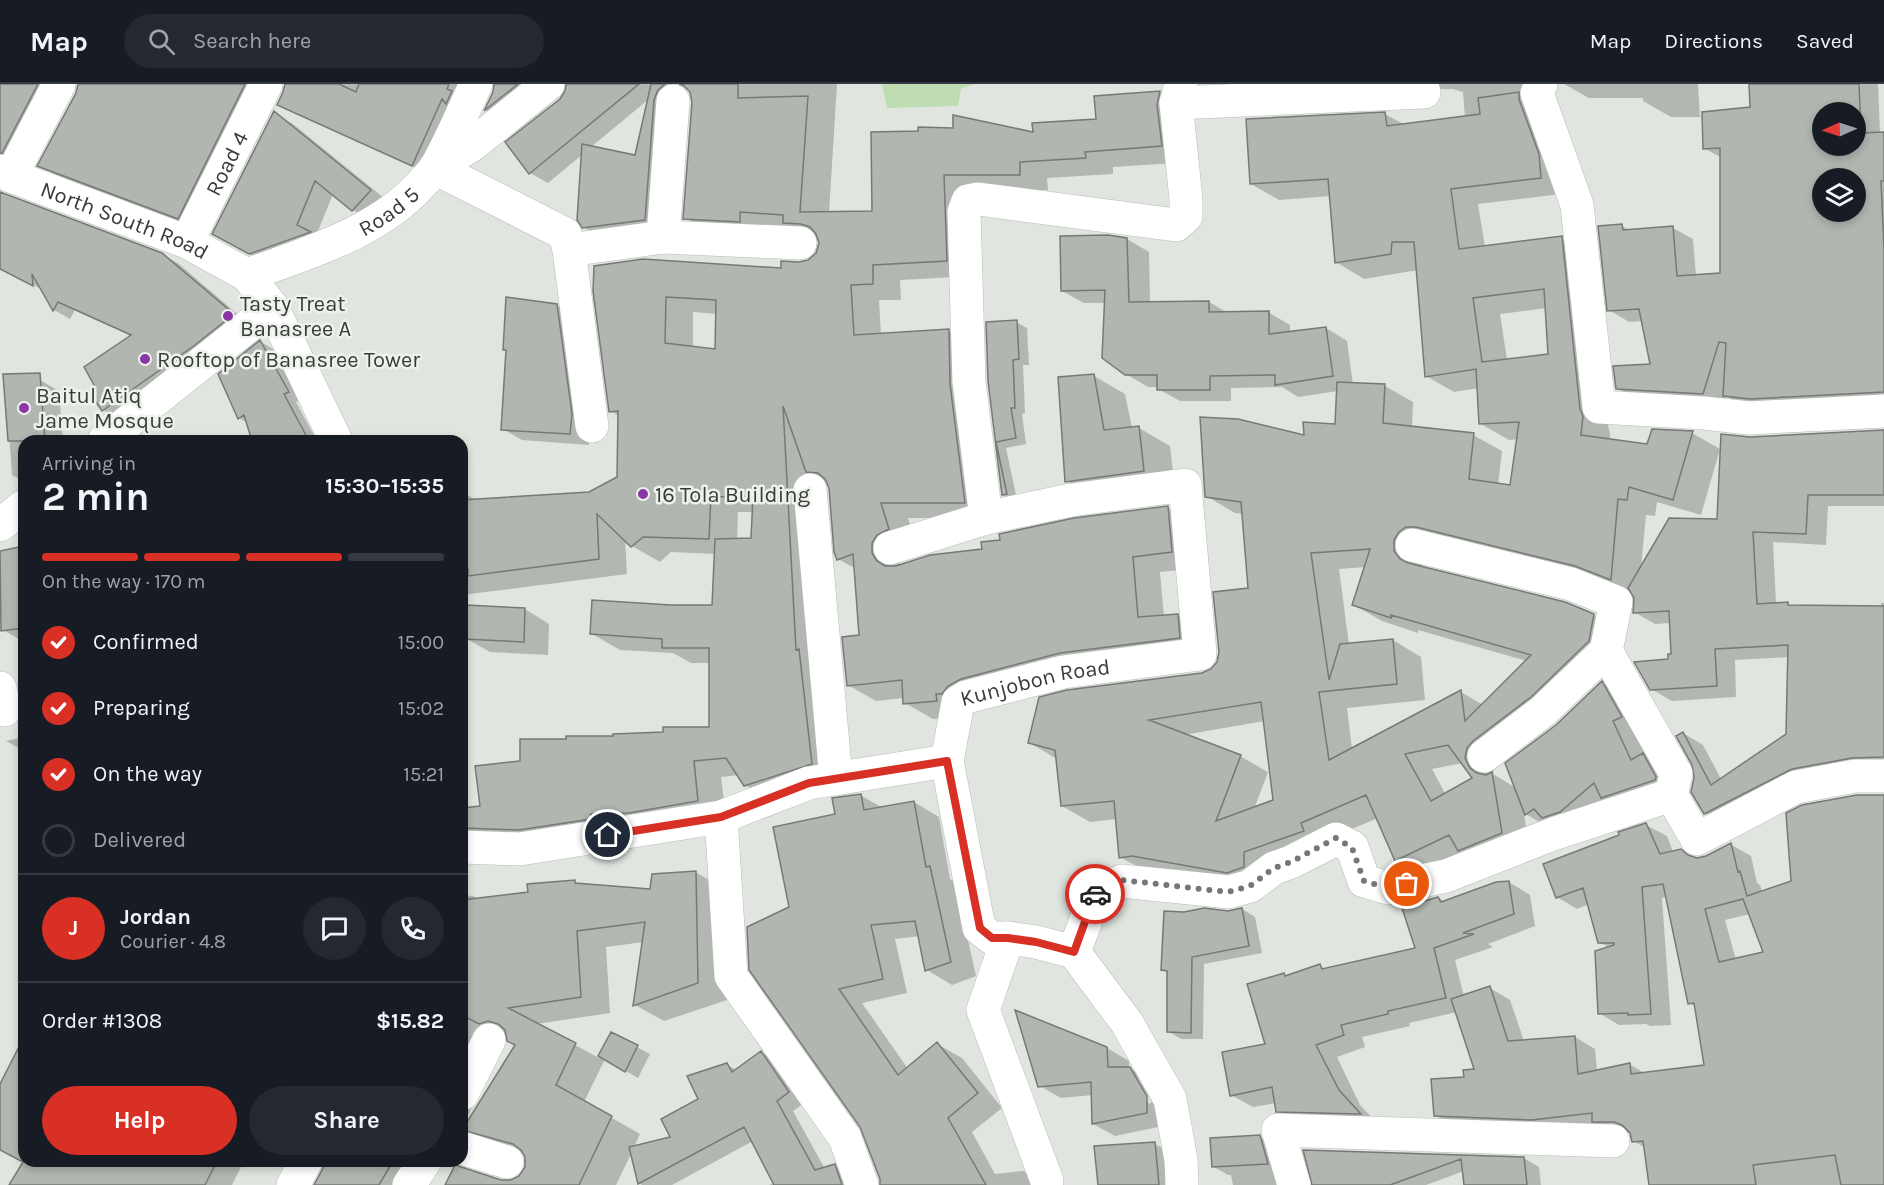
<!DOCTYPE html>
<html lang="en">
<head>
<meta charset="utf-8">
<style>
	:root { --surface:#171b24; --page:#242831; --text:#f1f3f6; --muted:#9ea1a6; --line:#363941; --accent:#d93025 }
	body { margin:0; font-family:Karla,sans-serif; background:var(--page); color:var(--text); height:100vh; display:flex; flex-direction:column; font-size:22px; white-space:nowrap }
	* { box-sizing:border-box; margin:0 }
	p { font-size:20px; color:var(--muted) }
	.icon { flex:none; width:33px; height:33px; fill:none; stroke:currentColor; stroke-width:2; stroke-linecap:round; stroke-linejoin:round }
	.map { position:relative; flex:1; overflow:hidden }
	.side { position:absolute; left:18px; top:351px; width:450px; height:732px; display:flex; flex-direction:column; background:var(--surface); border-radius:18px; box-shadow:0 3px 9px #0003 }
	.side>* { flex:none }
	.needle { width:39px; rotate:267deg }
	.controls { position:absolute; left:1812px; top:18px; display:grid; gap:12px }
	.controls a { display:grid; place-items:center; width:54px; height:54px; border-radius:50%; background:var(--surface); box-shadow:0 3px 9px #0003; font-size:30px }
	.pin { position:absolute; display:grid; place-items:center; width:51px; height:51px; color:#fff; margin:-26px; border:3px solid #fff; border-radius:50%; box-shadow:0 2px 6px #0007 }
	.courier { position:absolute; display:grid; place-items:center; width:60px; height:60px; margin:-30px; border:4px solid #d93025; border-radius:50%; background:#fff; color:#222; box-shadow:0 2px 8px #0007 }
	.summary em { font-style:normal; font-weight:700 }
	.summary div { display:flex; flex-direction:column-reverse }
	.summary { display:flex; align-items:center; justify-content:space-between; height:102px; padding:0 24px }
	h1 { font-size:39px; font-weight:700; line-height:45px }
	.bar { display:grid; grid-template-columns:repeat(4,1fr); gap:9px 6px; align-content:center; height:72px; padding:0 24px }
	.bar i { height:8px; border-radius:4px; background:var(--line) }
	.bar .selected { background:var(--accent) }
	.bar p { grid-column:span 4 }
	.line { display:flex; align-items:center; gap:15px; padding:0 24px; border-top:2px solid var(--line) }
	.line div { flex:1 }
	.round { display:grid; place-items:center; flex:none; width:63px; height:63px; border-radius:32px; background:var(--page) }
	ol { padding:0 24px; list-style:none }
	li { display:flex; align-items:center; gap:18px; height:66px }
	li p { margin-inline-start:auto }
	li .icon { padding:6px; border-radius:50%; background:var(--accent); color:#fff; stroke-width:4 }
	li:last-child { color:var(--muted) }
	li i { width:33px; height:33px; border:3px solid var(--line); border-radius:50% }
	.primary-button { display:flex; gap:12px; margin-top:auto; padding:12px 24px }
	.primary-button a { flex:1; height:69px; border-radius:36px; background:var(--accent); color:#fff; font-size:24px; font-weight:700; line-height:69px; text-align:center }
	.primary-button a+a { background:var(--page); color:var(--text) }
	header { display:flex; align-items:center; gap:36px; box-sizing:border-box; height:84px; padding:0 30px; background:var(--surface); border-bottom:2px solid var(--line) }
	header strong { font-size:28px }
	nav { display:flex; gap:33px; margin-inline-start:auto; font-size:21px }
	.search { width:420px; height:54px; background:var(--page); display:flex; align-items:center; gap:15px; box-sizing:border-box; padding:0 21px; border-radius:33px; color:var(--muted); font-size:22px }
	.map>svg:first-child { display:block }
</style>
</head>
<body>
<header>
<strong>Map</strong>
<div class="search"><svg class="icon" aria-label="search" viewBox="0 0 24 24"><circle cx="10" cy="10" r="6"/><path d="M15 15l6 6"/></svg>Search here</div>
<nav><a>Map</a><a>Directions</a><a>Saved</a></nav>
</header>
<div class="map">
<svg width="1884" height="1101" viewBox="0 0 1884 1101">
	<rect width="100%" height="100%" fill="#e0e5df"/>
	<path fill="#beddb2" d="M882,0H974L961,5L958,22L887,24Z"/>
	<path fill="#0003" fill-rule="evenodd" d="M0,0H61L0,76Z
		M89,0H267L195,143L56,91L39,81Z
		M286,0H477L430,90L296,30L279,20L284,9Z
		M496,0H547L502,36L486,27L495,8Z
		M567,0H672L688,9L683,10L663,146L602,153L583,143V70L548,99L530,89L507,59L561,16L567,8ZM649,15L636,73L591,63Z
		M681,0H890H837L829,129H874L872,49L1034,50L1097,36L1159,8L1187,24L1189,78L1113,83V90L1047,94L1048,106H971L974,192L900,196L901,216H879L881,251L948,247L976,263L993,434H908L917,461L899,476L900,482L984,467L1002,457L1168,424L1196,440L1200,484L1160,488L1164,532L1177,531L1205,548L1207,569L990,610L964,633L933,635L905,619L904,614L876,617L848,601L860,552L856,485L838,475L830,403L828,399L813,390L823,581L839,695L774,717L745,701L739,691L721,693L726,733L619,750L462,749V725L482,723L521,678L567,656L711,645V579H691L673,569L620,566L592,550L671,522H713L716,470L671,468L660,478L632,462L625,455L627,490L462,511V411H467L477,416L590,410L618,394L619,332L610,327L595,207L782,186L809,177L817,170L820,159L819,155L713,150L685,134L693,18L691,8ZM693,228L717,230V267L693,264ZM738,428H754L753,455L737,456Z
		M1432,0H1559L1552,8L1569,109L1478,120L1485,163L1561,154L1589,170L1608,342L1610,349V357L1648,362L1692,349L1720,365L1701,431L1657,418L1655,432L1646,431L1641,484L1719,436L1750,354L1884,347V422H1828L1826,461L1773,458L1776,521L1881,523V519H1884V684L1725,741L1705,729L1696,694L1694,681L1683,649L1703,661L1721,695L1788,651L1790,573L1735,576L1736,613L1672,617L1651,605L1673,572L1671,539L1655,540L1634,528L1636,513L1632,508L1605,497L1422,472V484L1565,519L1594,531L1622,547L1495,680L1493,690L1516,704L1557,642L1602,599L1628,614L1682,709L1553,746L1524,729L1529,765L1425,792L1396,775L1378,734L1328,755L1271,799L1149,789L1120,773L1117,735L1090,738L1062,722L1057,675L1030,659L1212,587L1218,579L1250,505L1244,430L1235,429L1206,412L1305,353L1337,341L1338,307L1298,313L1282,303L1231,304V317H1180L1158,305L1159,303H1148L1126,290L1106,219H1084L1062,207L1127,155L1149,168L1150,219L1209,218L1228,229L1268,228L1290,241V249L1326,244L1347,257L1353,300L1385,302L1413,318L1412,344L1473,351L1502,367L1498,401L1511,403L1518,355L1509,356L1481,340L1479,304L1454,308L1426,292L1418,186L1364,195L1336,178L1331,112L1279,116L1251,100L1385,30L1405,41L1465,34L1463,8L1453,5H1441ZM1547,224L1549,271L1507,276L1500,230ZM1366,483L1354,521L1382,537L1418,549V546L1527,577L1483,621L1461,608L1352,665L1347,624L1425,616L1421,573L1393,556L1349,561L1339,485ZM1265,637L1275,717L1254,725L1268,688L1240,672L1183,651ZM1463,679L1474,694L1446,711L1432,685Z
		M1564,0H1698L1700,33H1671L1643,17V14H1589Z
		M1751,0H1878L1880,49H1884V320L1745,323L1726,312L1724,321L1638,316L1617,304L1652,281L1643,237L1629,238L1609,226L1622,142L1631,147L1673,144L1693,155L1696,192L1722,191V74L1704,64L1752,25ZM1822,28H1856V62H1822ZM1822,94H1856V128H1822Z
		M274,29L293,40L389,118L372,137L353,126L333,110L316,152L269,181L233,161Z
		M0,106L1,109L162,170L179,180L249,240L119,336L103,326L133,252L75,226L70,235L54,226L43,206L0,184Z
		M557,221L576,233L591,342L589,361L522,356L503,345Z
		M1016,238L1027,244L1029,281H1023L1025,329L1022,330L1026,360L1006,364L1017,416L1014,417L1003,411L989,296Z
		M261,258L273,265L301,315L296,318L317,357H253L248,339L239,334Z
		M1094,292L1125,310L1132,344H1139L1170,362L1175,405L1098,415L1067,397Z
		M40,296L59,307L63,357H24V397L12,391L5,297Z
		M24,463V557H22L3,546L0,522V468Z
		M462,522L525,525L549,540L548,571L490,568L465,554V552H462Z
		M24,653V667L6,657Z
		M860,711L883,724L914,718L939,733L950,795L955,798L976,892L952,901L927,886L920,852L895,855L907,909L862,919L908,985L937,960L962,974L1002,1024L972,1048L995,1090L1023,1087L1046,1101H882L881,1095L790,824L837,731Z
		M1884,712V1101H1651L1646,1064L1633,1057L1631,1049L1455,1043L1435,1031L1466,994L1476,986L1457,928L1409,939L1410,942L1362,953L1365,963L1337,973L1360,1021L1380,1042L1300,1039L1278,1027L1276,1019L1253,1023L1231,1011L1266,962L1284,891L1288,893L1320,882L1327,886L1417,865L1438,814L1445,818L1509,798L1530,811L1535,842L1488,860L1493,863L1455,876L1464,913L1490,904L1510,916L1524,957L1575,953L1595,965L1597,987L1629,980L1646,990L1705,982L1696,923L1689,919L1667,813L1662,814L1671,941L1650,942L1646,940L1619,941L1599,929L1610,864L1599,858L1589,820L1577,825L1557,813L1646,741L1667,752L1673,768L1681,766L1696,775L1706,773L1730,760L1751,772L1757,799L1760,801L1762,808L1792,798ZM1750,830L1765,870L1736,876L1725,836Z
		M695,788L725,805L727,916L664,937L635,921L644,858L606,863L610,929L536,940L599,974L612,950L650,970L638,994L605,975L584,1018L640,1050L634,1063L673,1054L727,981L737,986L761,968L778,979L806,1018L793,1027L825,1085L834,1082L852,1092L855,1101H769L774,1099L753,1057L672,1101H642L639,1099L632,1068L616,1101H524L526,1083L525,1071L492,1062L462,1045V811L473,812L479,816L530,809L574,798L580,801L651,806ZM503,953L517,960L465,1044L463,1043Z
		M1242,825L1255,833L1262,869L1204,880L1203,955H1181L1168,947L1169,889L1163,885L1228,828Z
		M24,956V1077H244L232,1101H11L24,1078L0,1066V1003Z
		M1107,964L1129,977V984L1152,997L1168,1041L1115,1052L1093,1040V1011L1061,1014L1040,1002ZM1135,994H1138L1152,1018L1149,1020Z
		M1260,1053L1274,1061L1286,1101H1233L1231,1091H1228L1214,1083Z
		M1155,1060L1170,1068L1167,1101H1100Z
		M1305,1067L1524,1074L1539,1083L1541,1101H1466L1464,1087L1426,1101H1314Z
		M326,1077H432L418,1101H316Z"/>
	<path fill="#b1b6b0" stroke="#757a74" stroke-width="1.5" fill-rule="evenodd" d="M0,0H38L2,69H0Z
		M78,0H245L178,135L37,82L76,9Z
		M285,0H339L356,8L359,0H449L447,5L452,7L446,20L442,15L412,82L277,21L283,8Z
		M494,0H518L484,27L493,8Z
		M566,0H639L529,90L505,58L560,15L565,7Z
		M651,0H665L658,6L654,16L645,136L582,144L577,136L582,60L635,71Z
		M679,0H738V14L808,12L800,128L872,127L871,48L918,47V43L953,44V31L1033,48L1032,39L1096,35L1094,12L1160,7L1157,21L1162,62L1085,68L1086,74L1020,78V91H944L947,177L873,181V200L851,201L854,251L949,245L950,300L965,419H881L889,445L877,451L872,459V469L877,477L885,482H896L930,471L982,465L981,458L1000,456L999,450L1074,434L1168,422L1172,468L1133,473L1138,533L1178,530L1180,554L1060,569L961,595L948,602L942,610H936L937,617L903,620L902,596L847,602L842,553L859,551L853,470L837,476L834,468L829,404L825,395L818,389L806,388L783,322L796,566L799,565L812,680L744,702L726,674L694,677L698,717L629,729L591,730V735L519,746L462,744V724L480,722L475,682L520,677V655H566V652H613V650L663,648V643H709V564H662V555L590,550L592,516L671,521H712L715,455L751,454L753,412L711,413L709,455L643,453L631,463L597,430L599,475L468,492V485L462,486V416L589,408L617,393L618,327L609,328L593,207L594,182L643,175L781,184V177L799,178L808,176L816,169L819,159L816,150L810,143L801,140L783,139V131L740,128V138L683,135L692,18L690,8L684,2ZM666,213L716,216L715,265L665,259Z
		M1749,0H1859L1861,49L1884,48V97H1881L1884,164V308L1750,315L1723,312L1726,259L1719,258L1703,310L1616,305L1613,282L1650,280L1639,225L1607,227L1598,142L1622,140L1623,146L1673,142L1677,192L1720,189V64L1703,65L1702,28L1750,23ZM1822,28H1856V62H1822ZM1822,94H1856V128H1822Z
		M1519,8V15L1539,70L1541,94L1451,105L1459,165L1562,152L1580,325L1583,332L1581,351L1647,360L1652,345L1693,347L1673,416L1629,403L1627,416L1618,415L1611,496L1575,482L1416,443H1406L1399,448L1394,456V467L1400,475L1408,479L1565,518L1594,530L1589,557L1531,613L1473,657L1467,664L1465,674L1470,684L1477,689L1486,691L1492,688L1502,749L1458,767L1449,751L1395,777L1366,711L1301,739L1304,747L1244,768V783L1227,789L1132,772L1119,774L1114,717L1061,722L1055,666L1028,659L1039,613L1067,606L1202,589L1211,585L1217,578L1219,568L1213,508L1248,504L1241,418L1205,413L1200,333L1238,335L1304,351L1303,338L1335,340L1337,298L1385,300L1383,339L1474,349L1469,395L1510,401L1519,338L1479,340L1476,285L1425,293L1414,158H1392L1391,170L1335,179L1328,95L1250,100L1246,35L1385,28L1387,42L1480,30L1478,14ZM1544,205L1548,270L1482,278L1473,214ZM1370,465L1352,521L1391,534V531L1531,571L1465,637L1461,606L1329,676L1319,608L1397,600L1393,555L1340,560L1329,596L1311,469ZM1261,618L1273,716L1216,737L1241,671L1149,636ZM1448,661L1472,694L1431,717L1405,670Z
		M274,27L371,106L352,127L315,97L297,141L311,148L249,170L212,150Z
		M0,108L162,169L234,230L195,261L102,327L89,308L94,301L84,283L131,251L58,218L53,227L32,190L33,202L0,185Z
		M1108,151L1127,154L1129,218L1209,217V228L1269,227V250L1326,243L1333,292L1275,301V291L1210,292V306H1157V291H1125L1102,274L1105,206L1061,207L1060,152Z
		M506,213L557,220L572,330L570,350L501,346L506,266H503Z
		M1017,236L1019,275L1013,276L1015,324H1011L1016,354L996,358L1007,410L1002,411L988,297L986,238Z
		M260,256L289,308L284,310L309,357H252L244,331L238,335L218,290Z
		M40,289L45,357H8L3,290Z
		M1094,290L1104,346L1139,342L1144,387L1065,398L1058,293Z
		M1884,346V411H1808L1806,450L1753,448L1757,520L1788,518V521L1884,522V673L1852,674L1792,685L1704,730L1691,708L1694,694L1692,681L1676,652L1683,648L1711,701L1786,650L1788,561L1715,565L1717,602L1650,606L1634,578L1668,575V570H1671L1669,527L1633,529L1634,514L1628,504L1669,434L1717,435L1721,350L1750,353Z
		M24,462V544L1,547L0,467Z
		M466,521L525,524L524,558L464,555Z
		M1602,597L1622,633L1613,637L1631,676L1643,669L1656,693L1655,696L1601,714L1594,699L1560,728L1542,734L1534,725L1525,731L1505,679L1556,641Z
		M861,710L864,726L914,717L926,783L930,782L951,878L925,887L915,837L871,841L883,895L839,905L898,991L937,958L978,1009L948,1034L986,1101H880V1095L860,1043L749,886L747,843L789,823L773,743L835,730L832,714Z
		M1857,711H1884V1101H1841L1835,1071L1753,1081L1756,1101H1649L1643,1057L1632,1058L1630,1049L1622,1041L1614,1038H1592V1029L1532,1036L1434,1032L1431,995L1464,993L1463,986L1474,985L1451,915L1490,902L1508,957L1575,952L1578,990L1630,979L1631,990L1704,981L1694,919L1688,920L1663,800L1642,803L1651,930L1628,931V929L1598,930L1595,867L1614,861V859H1598L1583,804L1556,814L1543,780L1619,751L1618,748L1646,739L1660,770L1681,765L1688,771L1697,774L1706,772L1731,759L1738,788L1740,787L1747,812L1791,797L1786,729L1802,721ZM1743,815L1763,868L1719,878L1705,825Z
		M696,787L698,899L633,922L645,838L577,847L581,913L508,924L576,959L556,1001L612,1032L579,1101H445L455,1081L501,1096H511L519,1092L525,1083V1073L521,1066L513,1060L462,1046L515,961L507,957L505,946L498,940L488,937L479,940L462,931V816L528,808L527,800L575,796V799L650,805L652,790Z
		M1509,797L1514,830L1463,849L1474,850L1434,864L1446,914L1388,927V930L1341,941L1344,951L1316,961L1339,1006L1361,1030L1276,1028L1272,1003L1230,1012L1222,968L1265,960L1247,900L1284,889L1285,892L1320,880L1322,885L1415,864L1402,824L1438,813L1441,818L1496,798Z
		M1204,824L1228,827L1242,824L1249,862L1192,873L1191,949L1167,948V887L1161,886L1164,827L1184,828Z
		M1015,926L1107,963L1108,983H1130L1147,1012V1029L1092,1040L1091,998L1038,1003Z
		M611,948L638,961L625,988L598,972Z
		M24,953V1077H217L205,1101H9L23,1078L0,1066V1000Z
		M761,967L789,1008L777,1017L815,1086L835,1080L842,1101H774L744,1043L638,1100L629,1063L670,1053L661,1035L698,1015L687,992L727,979L732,988Z
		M1260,1051L1268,1080L1212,1083L1210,1054Z
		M1155,1058L1159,1101H1098L1094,1062Z
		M1303,1066L1524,1073L1527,1101H1464L1461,1075L1390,1101H1312Z
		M325,1077H393L379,1101H314L322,1086Z"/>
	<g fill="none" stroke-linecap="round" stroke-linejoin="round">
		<defs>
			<g id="minor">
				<path d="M1541,0L1537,9L1577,121L1599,323L1704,329L1749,334L1884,327"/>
				<path d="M1176,19L1424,8"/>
				<path d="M435,84L565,150L569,166L592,342"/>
				<path d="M435,84L472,61L548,0"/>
				<path id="s1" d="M0,87L11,92L187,158L247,191L272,223L336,357"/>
				<path d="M11,92L59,0"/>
				<path d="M663,153L673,17"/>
				<path id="s2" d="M187,158L266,0"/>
				<path d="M569,166L663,153L800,159"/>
				<path id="s3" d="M247,191C309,168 379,149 424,97C428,93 433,88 436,83C451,57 463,27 476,0"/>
				<path d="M104,357L272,223"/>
				<path d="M810,406L836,695"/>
				<path d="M0,441L24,422"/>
				<path d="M1412,461L1571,500L1616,518L1606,567L1543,627L1484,672"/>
				<path d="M890,464L986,434"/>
				<path d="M1606,567L1676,690L1671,711L1697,755L1796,703L1855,692H1884"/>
				<path d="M0,604L5,626"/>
				<path d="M947,677L979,844L992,854H1008L1036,858L1074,868L1127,939L1170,1015L1181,1076L1182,1101"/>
				<path d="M721,733L731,892L845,1054L862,1101"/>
				<path id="s4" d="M462,763L520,765L721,733L809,699L947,677L958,618L966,613L1063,588L1200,570L1185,401L1071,416L986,434L969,298L964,128L968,117L978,115L1176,141L1186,132V115L1176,19L1181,0"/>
				<path d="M1008,854L983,926L1047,1097"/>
				<path d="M1074,868L1097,807L1122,797L1229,808L1250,802L1274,784L1291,778L1336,755L1352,763L1364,797L1388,804L1446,792L1553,750L1671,711"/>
				<path d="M462,1010L489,956"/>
				<path d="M462,1064L507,1078"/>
				<path d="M293,1101L306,1077"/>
				<path d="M409,1101L425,1077"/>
				<path d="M1294,1101L1278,1046L1613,1057"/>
			</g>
		</defs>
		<use href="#minor" stroke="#b8bdb7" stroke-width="34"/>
		<use href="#minor" stroke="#fff" stroke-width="33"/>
	</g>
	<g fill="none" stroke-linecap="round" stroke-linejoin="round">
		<path stroke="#747773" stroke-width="6" stroke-dasharray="0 10.8" d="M1095,810L1097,807L1122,796L1228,808L1250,802L1274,784L1291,778L1336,754L1352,764L1364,797L1388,804L1407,800"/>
		<path stroke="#d93025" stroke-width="8" d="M608,751L721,733L809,699L947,677L980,844L992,854H1008L1036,858L1074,868L1095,810"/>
	</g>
	<g fill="#8a36a4" stroke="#eef2ec" stroke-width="2">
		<circle cx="228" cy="232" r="6"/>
		<circle cx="145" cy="275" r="6"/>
		<circle cx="24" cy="324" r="6"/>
		<circle cx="643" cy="410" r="6"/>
	</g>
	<g text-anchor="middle" stroke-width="5" stroke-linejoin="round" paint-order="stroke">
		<g font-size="22" fill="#3a3c39" stroke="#eef2ec">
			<text dy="8" stroke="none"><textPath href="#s2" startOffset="88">Road 4</textPath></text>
			<text dy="8" stroke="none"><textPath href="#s3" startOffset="156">Road 5</textPath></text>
			<text dy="8" stroke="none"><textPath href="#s1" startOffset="134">North South Road</textPath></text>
			<text dy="8" stroke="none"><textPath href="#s4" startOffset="636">Kunjobon Road</textPath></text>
		</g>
		<g font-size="22" fill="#3a3c39" stroke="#eef2ec" text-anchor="start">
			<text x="240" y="227">Tasty Treat<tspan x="240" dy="25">Banasree A</tspan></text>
			<text x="157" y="283">Rooftop of Banasree Tower</text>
			<text x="36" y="319">Baitul Atiq<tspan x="36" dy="25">Jame Mosque</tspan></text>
			<text x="655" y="418">16 Tola Building</text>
		</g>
	</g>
</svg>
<div class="controls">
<a><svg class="needle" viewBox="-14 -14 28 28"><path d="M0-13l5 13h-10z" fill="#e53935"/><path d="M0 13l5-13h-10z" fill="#9ea1a6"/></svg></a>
<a><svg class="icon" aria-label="layers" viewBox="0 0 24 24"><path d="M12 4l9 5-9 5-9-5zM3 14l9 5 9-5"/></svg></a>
</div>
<div class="pin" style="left:1407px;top:800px;background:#ea580c"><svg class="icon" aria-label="bag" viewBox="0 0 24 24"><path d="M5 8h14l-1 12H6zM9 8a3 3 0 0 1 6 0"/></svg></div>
<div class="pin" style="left:608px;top:751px;background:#1f2937"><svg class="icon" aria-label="home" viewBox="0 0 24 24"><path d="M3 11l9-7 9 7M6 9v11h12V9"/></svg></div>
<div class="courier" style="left:1095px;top:810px"><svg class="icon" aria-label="car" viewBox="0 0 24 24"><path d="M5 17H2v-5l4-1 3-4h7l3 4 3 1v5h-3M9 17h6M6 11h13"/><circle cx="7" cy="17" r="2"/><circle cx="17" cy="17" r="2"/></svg></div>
<section class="side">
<div class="summary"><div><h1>2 min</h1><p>Arriving in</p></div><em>15:30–15:35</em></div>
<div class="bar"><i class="selected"></i><i class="selected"></i><i class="selected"></i><i></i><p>On the way · 170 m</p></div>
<ol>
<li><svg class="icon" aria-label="check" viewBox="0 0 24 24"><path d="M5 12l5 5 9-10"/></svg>Confirmed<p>15:00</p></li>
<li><svg class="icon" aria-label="check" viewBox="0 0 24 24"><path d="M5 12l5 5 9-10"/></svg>Preparing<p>15:02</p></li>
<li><svg class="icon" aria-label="check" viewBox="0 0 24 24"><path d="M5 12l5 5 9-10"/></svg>On the way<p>15:21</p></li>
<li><i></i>Delivered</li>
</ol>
<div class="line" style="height:108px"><b class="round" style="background:var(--accent);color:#fff">J</b><div><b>Jordan</b><p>Courier · 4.8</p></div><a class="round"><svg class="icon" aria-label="chat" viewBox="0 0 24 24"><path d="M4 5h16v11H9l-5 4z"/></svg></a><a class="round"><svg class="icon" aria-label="phone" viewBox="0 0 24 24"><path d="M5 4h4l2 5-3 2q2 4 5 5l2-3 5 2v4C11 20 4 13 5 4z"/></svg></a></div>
<div class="line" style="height:78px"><div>Order #1308</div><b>$15.82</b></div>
<div class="primary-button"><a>Help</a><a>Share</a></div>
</section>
</div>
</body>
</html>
